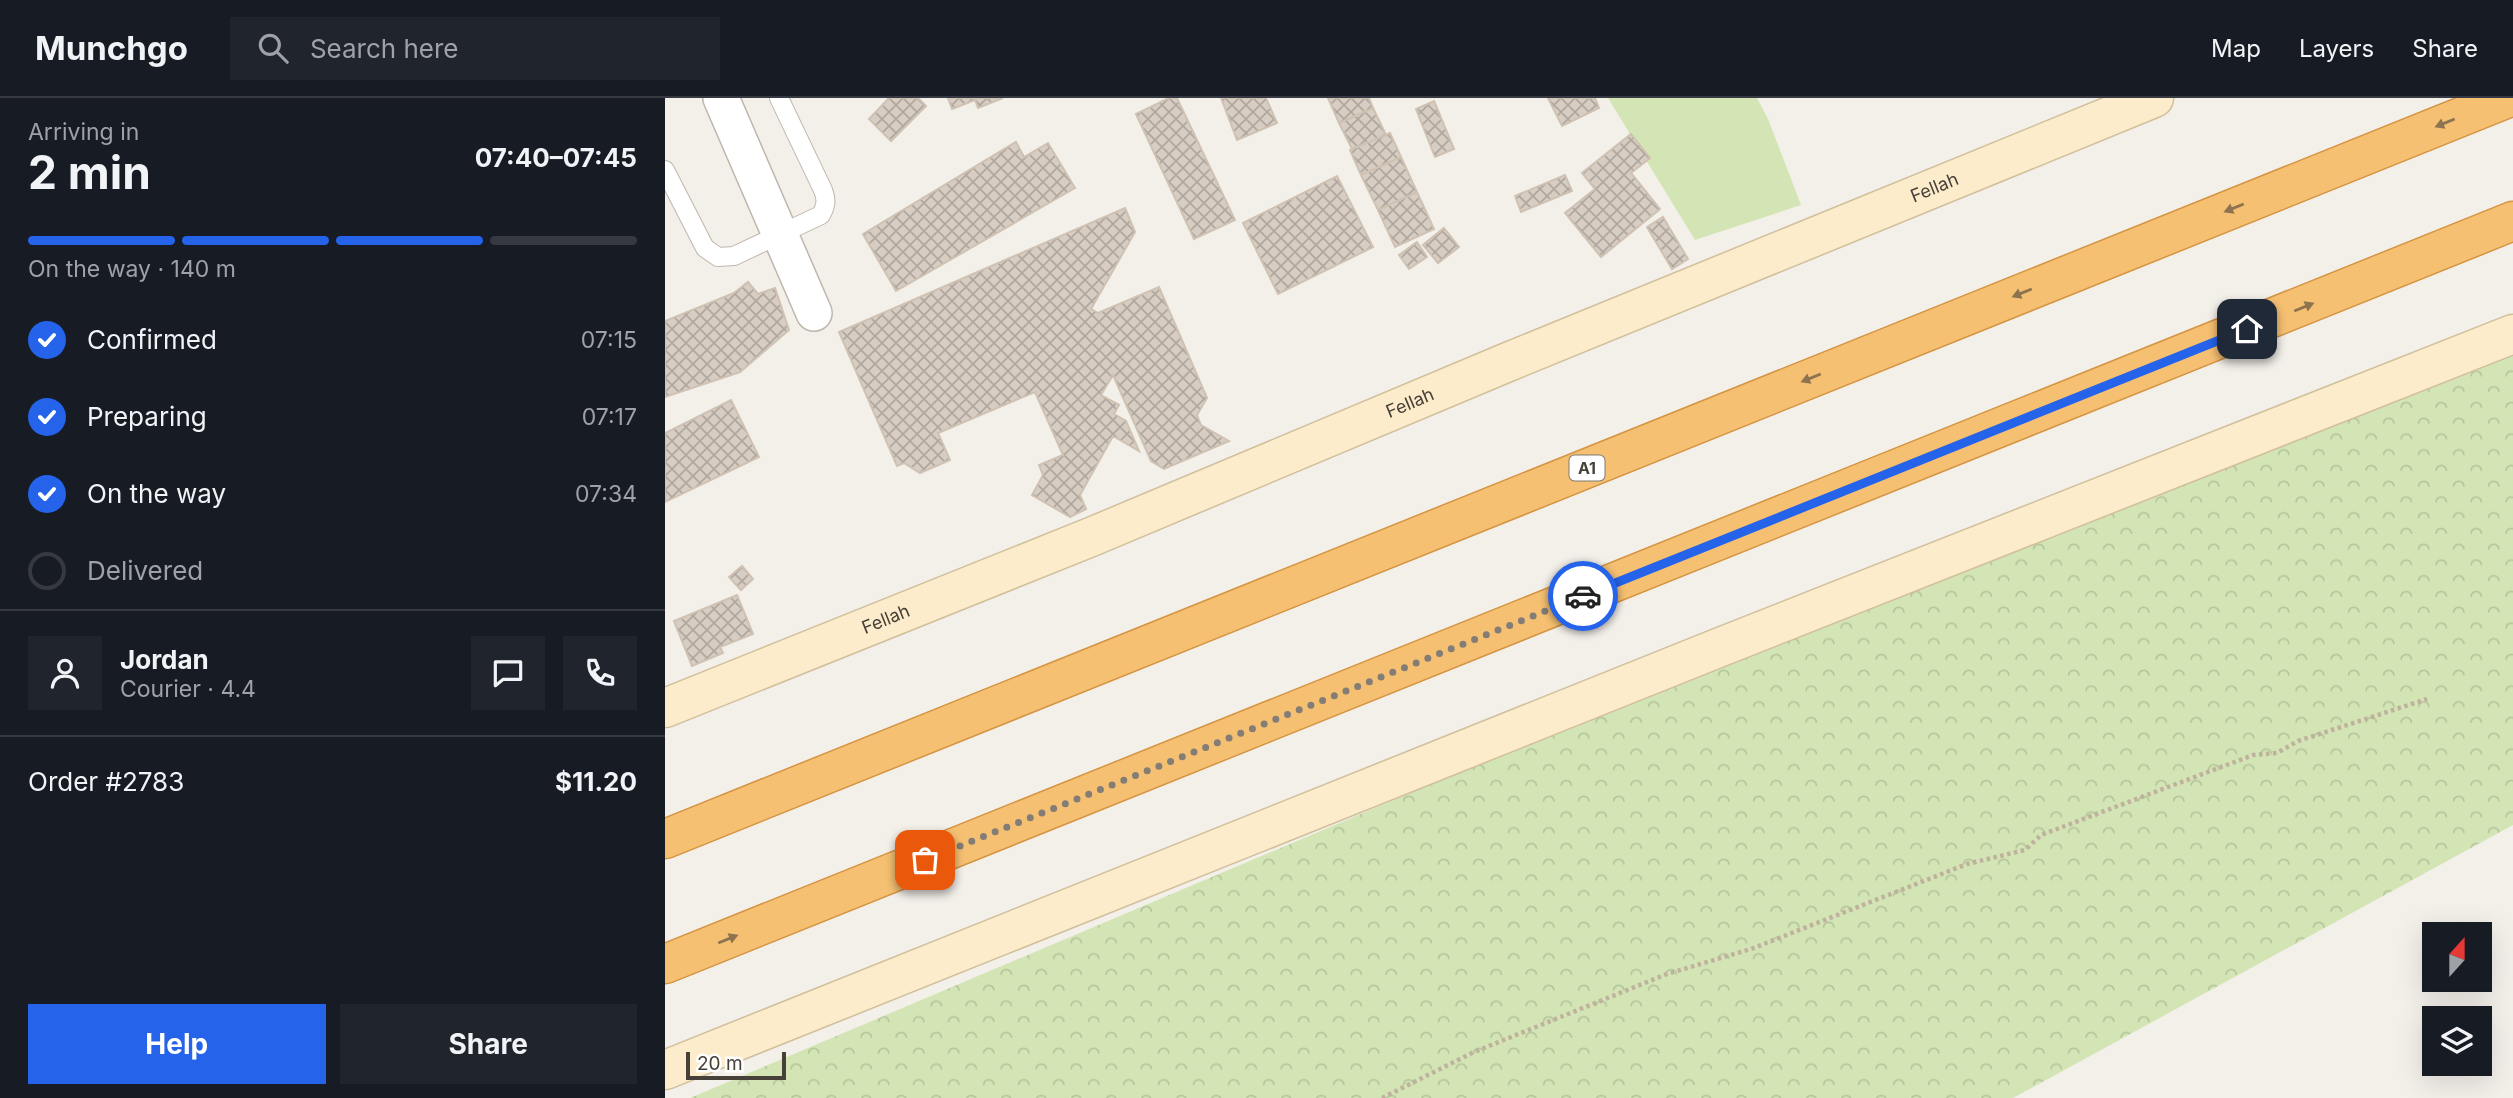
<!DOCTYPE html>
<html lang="en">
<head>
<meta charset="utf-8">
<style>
	:root { --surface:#171b24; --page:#20242c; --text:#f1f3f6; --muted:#9ea1a6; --line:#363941; --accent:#2563eb }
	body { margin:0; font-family:Inter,sans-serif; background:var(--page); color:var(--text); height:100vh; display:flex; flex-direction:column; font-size:26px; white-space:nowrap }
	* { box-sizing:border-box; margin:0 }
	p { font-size:23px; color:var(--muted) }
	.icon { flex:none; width:38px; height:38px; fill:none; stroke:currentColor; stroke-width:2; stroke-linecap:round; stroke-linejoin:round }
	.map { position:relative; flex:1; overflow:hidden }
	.panel { display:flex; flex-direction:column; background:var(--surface); width:665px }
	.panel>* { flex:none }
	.needle { width:46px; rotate:21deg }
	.fabs { position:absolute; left:1757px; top:824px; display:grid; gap:14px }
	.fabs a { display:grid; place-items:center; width:70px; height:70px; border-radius:0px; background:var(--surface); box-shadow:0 7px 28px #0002; font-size:35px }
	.scale { position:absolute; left:21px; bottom:18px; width:100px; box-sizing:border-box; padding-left:7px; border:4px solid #474038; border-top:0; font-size:19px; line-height:24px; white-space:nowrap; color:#474038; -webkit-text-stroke:5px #fff; paint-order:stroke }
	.pin { position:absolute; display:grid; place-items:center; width:60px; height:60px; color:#fff; margin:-30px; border-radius:14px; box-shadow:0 4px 10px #0006 }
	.courier { position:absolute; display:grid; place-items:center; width:70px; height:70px; margin:-35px; border:5px solid #2563eb; border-radius:50%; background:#fff; color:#222; box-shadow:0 2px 9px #0007 }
	.head em { font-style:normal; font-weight:700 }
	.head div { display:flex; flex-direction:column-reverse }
	.head { display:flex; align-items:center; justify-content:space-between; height:119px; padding:0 28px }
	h1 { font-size:46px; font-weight:700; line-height:52px }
	.bar { display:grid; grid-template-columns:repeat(4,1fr); gap:10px 7px; align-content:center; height:84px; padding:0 28px }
	.bar i { height:9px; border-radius:5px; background:var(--line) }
	.bar .current { background:var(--accent) }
	.bar p { grid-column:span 4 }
	.line { display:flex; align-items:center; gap:18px; padding:0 28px; border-top:2px solid var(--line) }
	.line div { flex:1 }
	.round { display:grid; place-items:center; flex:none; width:74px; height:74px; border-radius:0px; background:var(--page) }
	ol { padding:0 28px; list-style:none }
	li { display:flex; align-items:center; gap:21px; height:77px }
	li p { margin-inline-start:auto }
	li .icon { padding:7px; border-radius:50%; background:var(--accent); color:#fff; stroke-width:4 }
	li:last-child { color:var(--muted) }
	li i { width:38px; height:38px; border:4px solid var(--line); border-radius:50% }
	.action { display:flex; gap:14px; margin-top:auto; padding:14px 28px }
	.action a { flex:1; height:80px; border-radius:0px; background:var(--accent); color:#fff; font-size:28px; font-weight:700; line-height:80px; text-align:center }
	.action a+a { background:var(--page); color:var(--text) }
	header { display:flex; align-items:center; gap:42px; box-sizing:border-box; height:98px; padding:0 35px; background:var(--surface); border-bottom:2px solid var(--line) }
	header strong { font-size:33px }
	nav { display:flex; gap:38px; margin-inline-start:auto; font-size:24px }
	.search { width:490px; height:63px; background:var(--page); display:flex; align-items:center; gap:18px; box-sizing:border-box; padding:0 24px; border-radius:0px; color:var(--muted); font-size:26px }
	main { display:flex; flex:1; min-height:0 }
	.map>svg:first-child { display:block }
</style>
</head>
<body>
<header>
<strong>Munchgo</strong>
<div class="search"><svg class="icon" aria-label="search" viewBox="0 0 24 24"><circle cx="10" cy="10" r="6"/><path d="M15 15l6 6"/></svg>Search here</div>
<nav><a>Map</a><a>Layers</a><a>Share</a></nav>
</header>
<main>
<section class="panel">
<div class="head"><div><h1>2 min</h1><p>Arriving in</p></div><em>07:40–07:45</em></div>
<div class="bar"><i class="current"></i><i class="current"></i><i class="current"></i><i></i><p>On the way · 140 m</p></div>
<ol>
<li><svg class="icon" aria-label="check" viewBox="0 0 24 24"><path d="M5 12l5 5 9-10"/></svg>Confirmed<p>07:15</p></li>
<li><svg class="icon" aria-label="check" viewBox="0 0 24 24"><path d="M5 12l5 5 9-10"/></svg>Preparing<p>07:17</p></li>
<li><svg class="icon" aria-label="check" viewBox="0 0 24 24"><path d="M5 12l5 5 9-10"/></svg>On the way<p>07:34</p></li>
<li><i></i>Delivered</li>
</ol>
<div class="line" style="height:126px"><a class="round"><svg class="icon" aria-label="person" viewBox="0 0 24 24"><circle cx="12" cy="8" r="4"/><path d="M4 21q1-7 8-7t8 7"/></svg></a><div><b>Jordan</b><p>Courier · 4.4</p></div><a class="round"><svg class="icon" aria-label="chat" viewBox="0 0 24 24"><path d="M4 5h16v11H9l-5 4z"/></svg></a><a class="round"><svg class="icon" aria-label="phone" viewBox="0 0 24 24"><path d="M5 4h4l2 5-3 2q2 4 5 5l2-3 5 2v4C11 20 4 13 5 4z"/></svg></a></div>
<div class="line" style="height:91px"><div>Order #2783</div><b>$11.20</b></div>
<div class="action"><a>Help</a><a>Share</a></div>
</section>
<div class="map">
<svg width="1848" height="1000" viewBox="0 0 1848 1000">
	<defs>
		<pattern id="forest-crowns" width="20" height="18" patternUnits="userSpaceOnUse" patternTransform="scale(1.75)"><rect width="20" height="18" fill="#d3e5b4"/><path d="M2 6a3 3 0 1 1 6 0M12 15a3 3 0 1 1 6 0" fill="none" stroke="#b6c69c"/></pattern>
		<pattern id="building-cross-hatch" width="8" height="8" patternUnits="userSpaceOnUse" patternTransform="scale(1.75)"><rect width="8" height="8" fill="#d7cdc2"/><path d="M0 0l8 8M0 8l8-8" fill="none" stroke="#b0a89f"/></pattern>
	</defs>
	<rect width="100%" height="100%" fill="#f3efe9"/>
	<path fill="#d3e5b4" d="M943,0H1092L1103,21L1136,107L1030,142Z"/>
	<path fill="url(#forest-crowns)" d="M1848,228V727L1348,1000H25Z"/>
	<path fill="url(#building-cross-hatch)" stroke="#cfc2b3" stroke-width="2" d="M224,0H253L261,8L226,43L204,21Z
		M283,0H338L313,10L310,2L287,11Z
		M504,0H512L570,122L529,141L471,16Z
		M556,0H601L612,25L572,42Z
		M663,0H704L708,10L674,25Z
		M883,0H930L934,10L897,28Z
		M769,3L789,51L770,59L751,11Z
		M708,10L721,37L687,51L674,25Z
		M725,35L736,59L696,77L685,52Z
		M966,36L985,60L966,75L995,111L936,159L900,115L930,91L917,75Z
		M351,44L359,59L383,45L410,90L231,193L198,136Z
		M736,59L752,94L713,112L696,77Z
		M900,77L907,93L856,114L850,98Z
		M672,78L708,149L613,196L578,125Z
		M752,94L769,131L730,149L713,112Z
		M460,110L470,134L426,211L433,215L494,189L542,300L532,317L536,327L564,343L499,371L486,363L448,277L436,297L454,307L449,316L461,323L474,353L448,338L415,397L421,411L405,419L367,397L378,377L374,367L398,357L370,294L273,335L285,362L255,375L239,365L232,368L174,234Z
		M998,119L1023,161L1007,171L982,129Z
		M779,130L794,149L773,165L758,147Z
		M752,144L762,159L744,171L734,157Z
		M83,184L93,196L110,190L124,232L75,274L0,299V223L69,195Z
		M66,302L94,359L0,404V335Z
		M77,468L88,481L76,492L64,479Z
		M72,497L88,536L55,549L58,555L27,568L9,523Z"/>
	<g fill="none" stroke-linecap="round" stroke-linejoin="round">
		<defs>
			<path id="lane" d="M0,72L40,150L53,159L69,158L156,117C161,108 162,102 158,92L114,0"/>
			<path id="street" d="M56,0L149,215"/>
			<g id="secondary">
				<path id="s1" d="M0,610L426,439L843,264L1489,0"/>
				<path d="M0,972L1053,550L1848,236"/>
			</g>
			<path id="highway" d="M0,741L1843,0
				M0,866L1848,123"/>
		</defs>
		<use href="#lane" stroke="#bfb6ac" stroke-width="20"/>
		<use href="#street" stroke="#bfb6ac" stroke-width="38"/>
		<use href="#secondary" stroke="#d1bf9b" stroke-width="41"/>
		<use href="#highway" stroke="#d59442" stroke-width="41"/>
		<path stroke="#bfb19e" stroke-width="4.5" stroke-dasharray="3.5 3.5" stroke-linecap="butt" d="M717,1000L809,954L1002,876L1086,851L1302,766L1360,752L1376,737L1588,657L1612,655L1633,643L1762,601"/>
		<use href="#lane" stroke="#fff" stroke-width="18"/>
		<use href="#street" stroke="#fff" stroke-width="35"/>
		<use href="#secondary" stroke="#fceccb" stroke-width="38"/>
		<use href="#highway" stroke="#f6c072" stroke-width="38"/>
	</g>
	<defs><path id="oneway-solid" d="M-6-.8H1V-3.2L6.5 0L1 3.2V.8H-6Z" transform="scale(1.75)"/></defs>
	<g fill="#8d734f">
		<use href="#oneway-solid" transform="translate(1780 25) rotate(158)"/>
		<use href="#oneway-solid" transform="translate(1569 110) rotate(158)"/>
		<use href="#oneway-solid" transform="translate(1357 195) rotate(158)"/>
		<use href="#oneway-solid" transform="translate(1639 209) rotate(-22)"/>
		<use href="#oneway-solid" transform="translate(1146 280) rotate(158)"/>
		<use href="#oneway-solid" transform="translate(63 841) rotate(-22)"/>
	</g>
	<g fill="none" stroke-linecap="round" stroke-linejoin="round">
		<path stroke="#837d76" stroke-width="7" stroke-dasharray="0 12.6" d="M260,762L918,498"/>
		<path stroke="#2563eb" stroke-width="9" d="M918,498L1582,231"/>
	</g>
	<g text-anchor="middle" stroke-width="7" stroke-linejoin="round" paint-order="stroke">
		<rect fill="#fff" stroke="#7e7974" stroke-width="2" x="904.5" y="357.5" width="35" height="25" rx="5"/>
		<g font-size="16" font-weight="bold" fill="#474038">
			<text x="922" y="376">A1</text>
		</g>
		<g font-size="18" fill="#474038" stroke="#fff">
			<text dy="6" stroke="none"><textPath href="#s1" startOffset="1372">Fellah</textPath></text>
			<text dy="6" stroke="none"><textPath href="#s1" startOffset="805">Fellah</textPath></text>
			<text dy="6" stroke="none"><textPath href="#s1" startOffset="238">Fellah</textPath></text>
		</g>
	</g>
</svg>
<div class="fabs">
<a><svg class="needle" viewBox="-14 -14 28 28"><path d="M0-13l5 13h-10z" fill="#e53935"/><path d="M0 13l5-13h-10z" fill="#9ea1a6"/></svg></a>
<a><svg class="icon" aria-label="layers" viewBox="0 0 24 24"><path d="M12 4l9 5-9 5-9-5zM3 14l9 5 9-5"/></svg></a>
</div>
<div class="scale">20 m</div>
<div class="pin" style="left:260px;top:762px;background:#ea580c"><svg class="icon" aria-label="bag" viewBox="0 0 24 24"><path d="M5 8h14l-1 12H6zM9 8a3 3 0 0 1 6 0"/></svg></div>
<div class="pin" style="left:1582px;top:231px;background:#1f2937"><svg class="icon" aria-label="home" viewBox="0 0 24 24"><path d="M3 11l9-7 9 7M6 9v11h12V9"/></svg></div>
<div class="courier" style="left:918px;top:498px"><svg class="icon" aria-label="car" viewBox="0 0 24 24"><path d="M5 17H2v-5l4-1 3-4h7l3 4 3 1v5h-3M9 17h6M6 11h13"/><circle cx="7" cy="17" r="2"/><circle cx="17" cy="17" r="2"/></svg></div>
</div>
</main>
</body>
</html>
